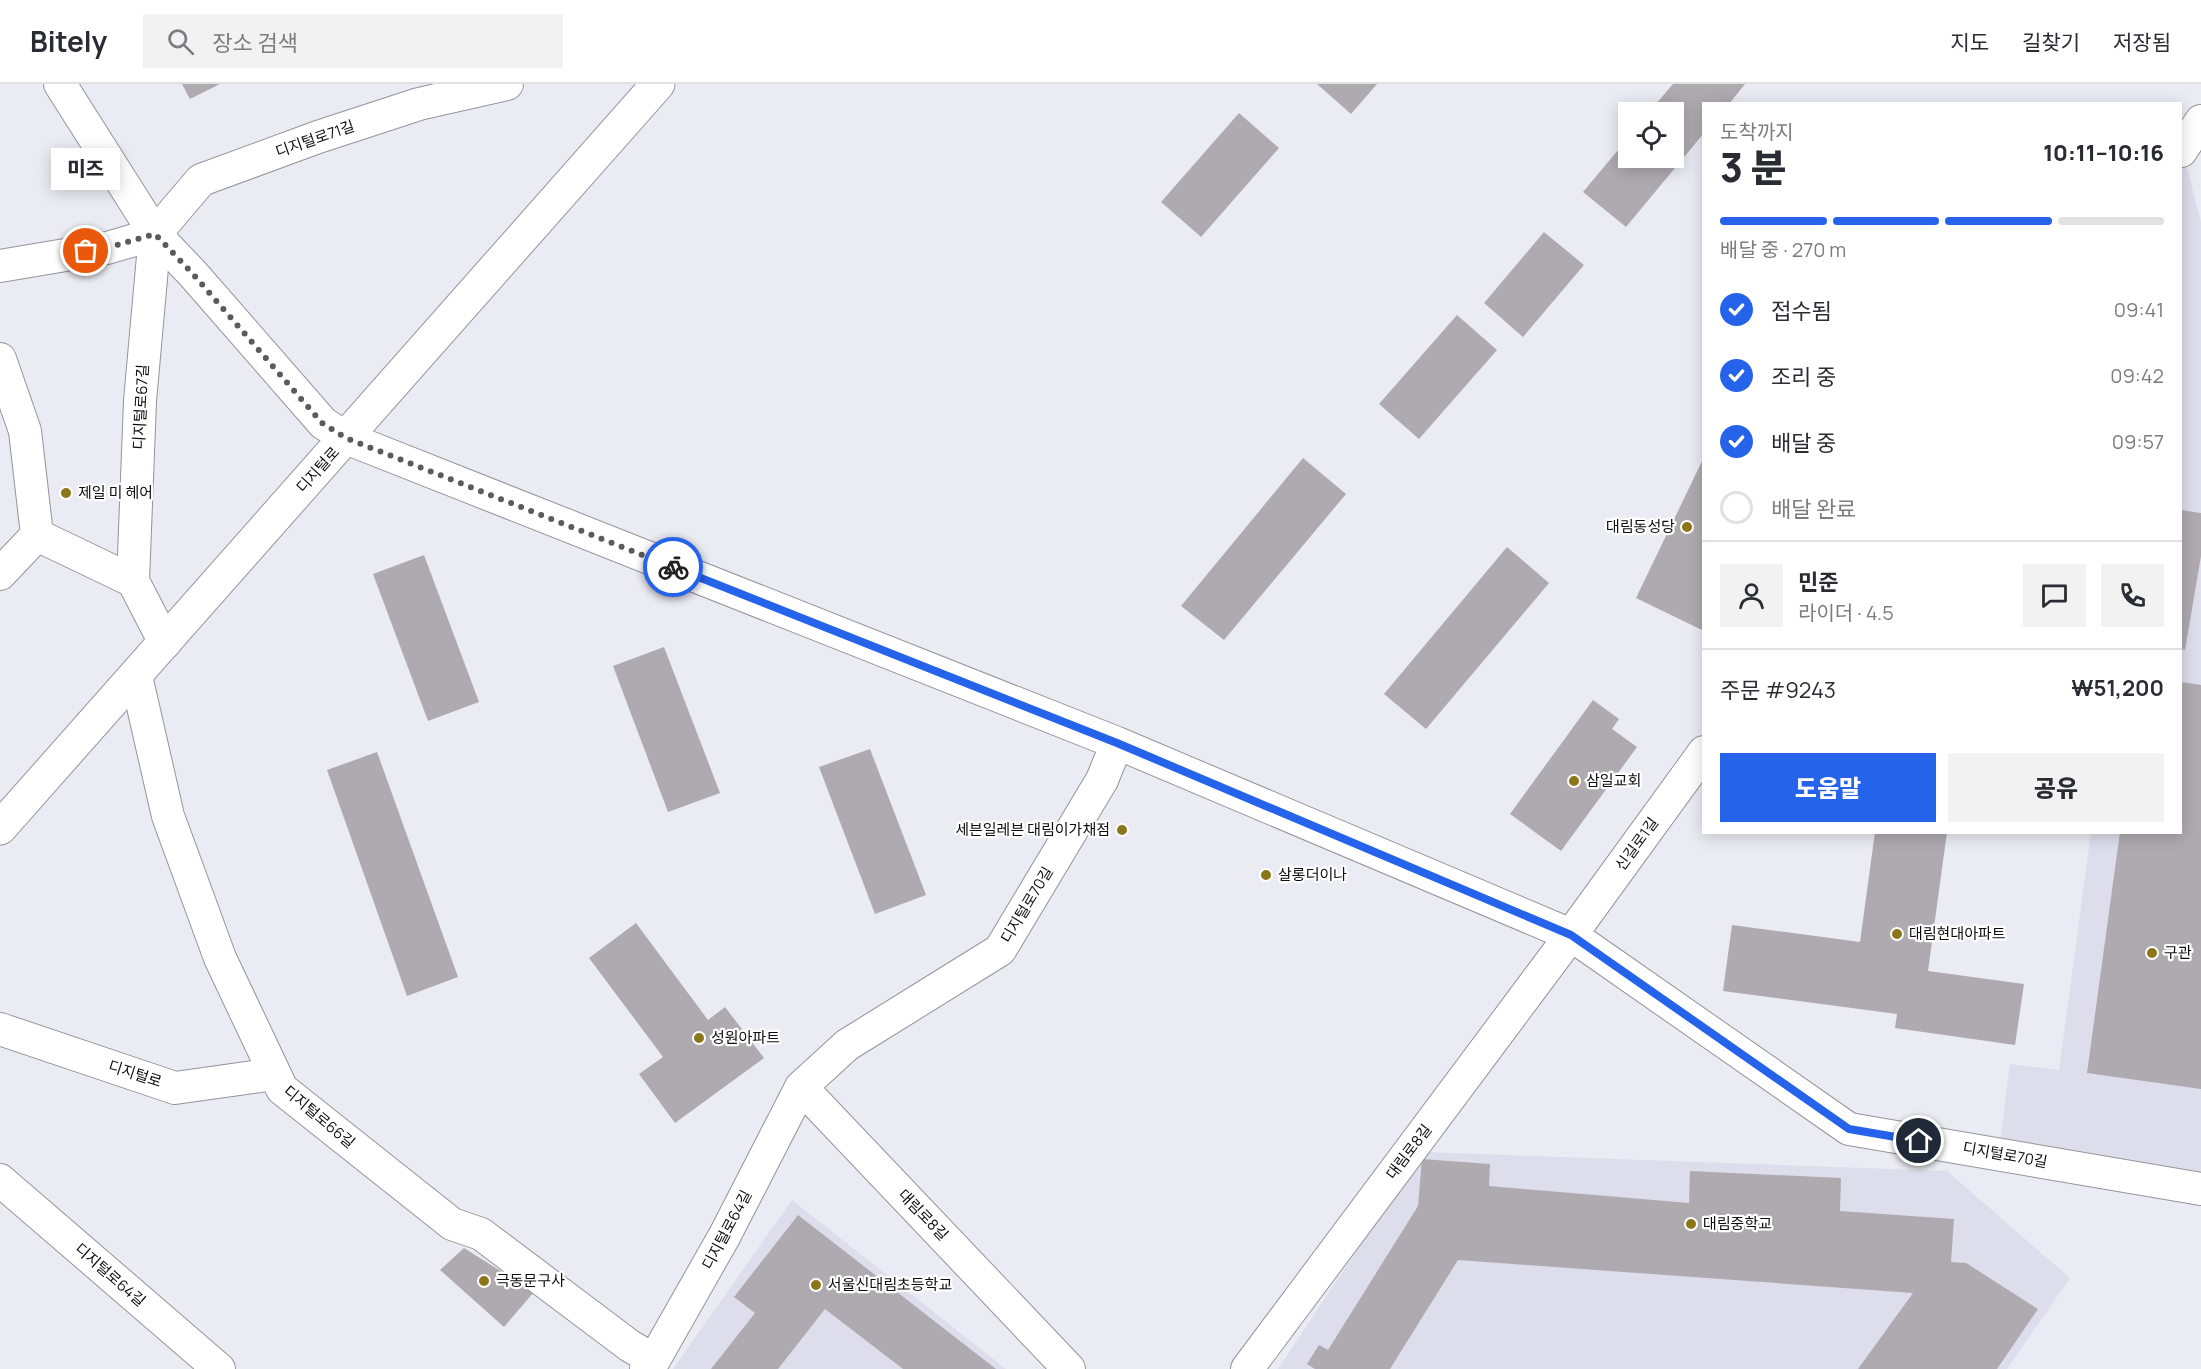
<!DOCTYPE html>
<html lang="ko">
<head>
<meta charset="utf-8">
<style>
	:root { --surface:#fff; --page:#f2f2f3; --text:#2b2b33; --muted:#7c7c81; --line:#e1e1e2; --accent:#2563eb }
	body { margin:0; font-family:Manrope,"Noto Sans KR",sans-serif; background:var(--page); color:var(--text); height:100vh; display:flex; flex-direction:column; font-size:22px; white-space:nowrap }
	* { box-sizing:border-box; margin:0 }
	p { font-size:20px; color:var(--muted) }
	.icon { flex:none; width:33px; height:33px; fill:none; stroke:currentColor; stroke-width:2; stroke-linecap:round; stroke-linejoin:round }
	.map { position:relative; flex:1; overflow:hidden }
	.side { position:absolute; left:1702px; top:18px; width:480px; height:732px; display:flex; flex-direction:column; background:var(--surface); border-radius:0px; box-shadow:0 3px 15px #0003 }
	.side>* { flex:none }
	.tools { position:absolute; left:1618px; top:18px; display:grid; gap:12px }
	.tools a { display:grid; place-items:center; width:66px; height:66px; border-radius:0px; background:var(--surface); box-shadow:0 3px 15px #0003; font-size:30px }
	.pin { position:absolute; display:grid; place-items:center; width:51px; height:51px; color:#fff; margin:-26px; border:3px solid #fff; border-radius:50%; box-shadow:0 2px 6px #0007 }
	.courier { position:absolute; display:grid; place-items:center; width:60px; height:60px; margin:-30px; border:4px solid #2563eb; border-radius:50%; background:#fff; color:#222; box-shadow:0 2px 8px #0007 }
	.bubble { position:absolute; height:42px; border-radius:0px; background:var(--surface); box-shadow:0 3px 15px #0003; font-size:20px; font-weight:800; line-height:42px; text-align:center }
	.overview em { font-style:normal; font-weight:800 }
	.overview div { display:flex; flex-direction:column-reverse }
	.overview { display:flex; align-items:center; justify-content:space-between; height:102px; padding:0 18px }
	h1 { font-size:39px; font-weight:800; line-height:45px }
	.bar { display:grid; grid-template-columns:repeat(4,1fr); gap:9px 6px; align-content:center; height:72px; padding:0 18px }
	.bar i { height:8px; border-radius:4px; background:var(--line) }
	.bar .current { background:var(--accent) }
	.bar p { grid-column:span 4 }
	.line { display:flex; align-items:center; gap:15px; padding:0 18px; border-top:2px solid var(--line) }
	.line div { flex:1 }
	.round { display:grid; place-items:center; flex:none; width:63px; height:63px; border-radius:0px; background:var(--page) }
	ol { padding:0 18px; list-style:none }
	li { display:flex; align-items:center; gap:18px; height:66px }
	li p { margin-inline-start:auto }
	li .icon { padding:6px; border-radius:50%; background:var(--accent); color:#fff; stroke-width:4 }
	li:last-child { color:var(--muted) }
	li i { width:33px; height:33px; border:3px solid var(--line); border-radius:50% }
	.button { display:flex; gap:12px; margin-top:auto; padding:12px 18px }
	.button a { flex:1; height:69px; border-radius:0px; background:var(--accent); color:#fff; font-size:24px; font-weight:800; line-height:69px; text-align:center }
	.button a+a { background:var(--page); color:var(--text) }
	header { display:flex; align-items:center; gap:36px; box-sizing:border-box; height:84px; padding:0 30px; background:var(--surface); border-bottom:2px solid var(--line) }
	header strong { font-size:28px }
	nav { display:flex; gap:33px; margin-inline-start:auto; font-size:21px }
	.search { width:420px; height:54px; background:var(--page); display:flex; align-items:center; gap:15px; box-sizing:border-box; padding:0 21px; border-radius:0px; color:var(--muted); font-size:22px }
	.map>svg:first-child { display:block }
</style>
</head>
<body>
<header>
<strong>Bitely</strong>
<div class="search"><svg class="icon" aria-label="search" viewBox="0 0 24 24"><circle cx="10" cy="10" r="6"/><path d="M15 15l6 6"/></svg>장소 검색</div>
<nav><a>지도</a><a>길찾기</a><a>저장됨</a></nav>
</header>
<div class="map">
<svg width="2201" height="1285" viewBox="0 0 2201 1285">
	<rect width="100%" height="100%" fill="#ebebf3"/>
	<path fill="#ddddec" d="M2181,61L2201,138V1107L2000,1058L2010,980L2059,986L2091,749L2181,748Z
		M1422,1068L1947,1087L2070,1194L2007,1285H1278Z
		M792,1116L1006,1285H673Z"/>
	<path fill="#afaab0" d="M182,0H220L190,15Z
		M1317,0H1377L1351,30Z
		M1673,0H1745L1729,20H1704V49L1626,143L1583,108L1629,53V74H1674V28H1649Z
		M1239,29L1279,64L1201,153L1161,118Z
		M1544,148L1584,181L1523,253L1484,219Z
		M1457,231L1497,266L1419,355L1379,320Z
		M1704,373V547L1636,514Z
		M1303,374L1346,410L1224,556L1181,522Z
		M2181,426L2201,429V472L2185,566L2181,565Z
		M1507,463L1549,499L1426,645L1384,610Z
		M424,471L479,618L428,637L373,490Z
		M664,563L720,709L668,728L613,582Z
		M2181,598L2201,601V1005L2087,989L2120,748H2181Z
		M1593,616L1619,635L1612,645L1637,663L1561,767L1510,730Z
		M870,665L926,811L875,830L819,683Z
		M377,668L458,893L407,912L327,686Z
		M1875,748H1947L1928,887L2024,900L2015,961L1895,944L1897,930L1723,907L1732,841L1860,858Z
		M636,839L708,936L725,923L764,974L675,1039L639,990L663,973L589,874Z
		M1422,1075L1490,1080L1489,1102L1689,1119L1690,1087L1841,1094L1840,1127L1954,1135L1951,1178L1966,1179L2038,1225L1997,1285H1858L1913,1209L1458,1176L1390,1285H1315L1307,1280L1319,1261L1328,1266L1418,1122Z
		M798,1131L996,1285H903L825,1225L778,1285H711L755,1229L734,1213Z
		M464,1164L534,1208L504,1243L440,1186Z"/>
	<g fill="none" stroke-linecap="round" stroke-linejoin="round">
		<defs>
			<path id="minor" d="M60,0L155,150L193,190L323,339L346,354L1117,659L1571,851L1849,1045L2201,1105
				M2181,67L2201,37
				M155,150L201,96L318,53L419,20L507,0
				M0,182L107,164L155,150
				M0,275L25,347L37,451L0,490
				M37,451L133,497L140,317L155,150
				M133,497L165,559
				M136,592L168,732L220,874L282,1005L452,1140L481,1150L630,1262L654,1276
				M0,945L175,1004L275,990
				M801,1003L1069,1285
				M0,1096L219,1285
				M646,1285L654,1276L725,1151L801,1003L847,961L1000,866L1102,696L1117,659
				M1247,1285L1571,851L1704,668"/>
			<path id="secondary" d="M0,744L658,0"/>
		</defs>
		<use href="#minor" stroke="#94949b" stroke-width="34"/>
		<use href="#secondary" stroke="#94949b" stroke-width="35"/>
		<use href="#minor" stroke="#fff" stroke-width="32"/>
		<use href="#secondary" stroke="#fff" stroke-width="33"/>
	</g>
	<g fill="none" stroke-linecap="round" stroke-linejoin="round">
		<path stroke="#5b5b5f" stroke-width="6" stroke-dasharray="0 10.8" d="M86,167L107,164L155,150L193,190L322,339L346,354L673,483"/>
		<path stroke="#2563eb" stroke-width="8" d="M673,483L1117,659L1571,851L1849,1045L1919,1057"/>
	</g>
	<g fill="#8c761a" stroke="#fff" stroke-width="2">
		<circle cx="66" cy="409" r="6"/>
		<circle cx="1687" cy="443" r="6"/>
		<circle cx="1574" cy="697" r="6"/>
		<circle cx="1122" cy="746" r="6"/>
		<circle cx="1266" cy="791" r="6"/>
		<circle cx="1897" cy="850" r="6"/>
		<circle cx="2152" cy="869" r="6"/>
		<circle cx="699" cy="954" r="6"/>
		<circle cx="1691" cy="1140" r="6"/>
		<circle cx="484" cy="1197" r="6"/>
		<circle cx="816" cy="1201" r="6"/>
	</g>
	<g text-anchor="middle" stroke-width="4.5" stroke-linejoin="round" paint-order="stroke">
		<g font-size="15" fill="#0d0d0f" stroke="#fff">
			<text transform="translate(315 55) rotate(-19)" y="5">디지털로71길</text>
			<text transform="translate(141 323) rotate(-87)" y="5">디지털로67길</text>
			<text transform="translate(318 386) rotate(-48)" y="5">디지털로</text>
			<text transform="translate(1637 760) rotate(-54)" y="5">신길로1길</text>
			<text transform="translate(1027 821) rotate(-59)" y="5">디지털로70길</text>
			<text transform="translate(135 990) rotate(18)" y="5">디지털로</text>
			<text transform="translate(319 1033) rotate(40)" y="5">디지털로66길</text>
			<text transform="translate(1409 1068) rotate(-53)" y="5">대림로8길</text>
			<text transform="translate(2005 1071) rotate(10)" y="5">디지털로70길</text>
			<text transform="translate(923 1131) rotate(46)" y="5">대림로8길</text>
			<text transform="translate(727 1146) rotate(-62)" y="5">디지털로64길</text>
			<text transform="translate(110 1191) rotate(41)" y="5">디지털로64길</text>
		</g>
		<g font-size="15" fill="#0d0d0f" stroke="#fff" text-anchor="start">
			<text x="78" y="414">제일 미 헤어</text>
			<text x="1675" y="448" text-anchor="end">대림동성당</text>
			<text x="1586" y="702">삼일교회</text>
			<text x="1110" y="751" text-anchor="end">세븐일레븐 대림이가채점</text>
			<text x="1278" y="796">살롱더이나</text>
			<text x="1909" y="855">대림현대아파트</text>
			<text x="2164" y="874">구관</text>
			<text x="711" y="959">성원아파트</text>
			<text x="1703" y="1145">대림중학교</text>
			<text x="496" y="1202">극동문구사</text>
			<text x="828" y="1206">서울신대림초등학교</text>
		</g>
	</g>
</svg>
<div class="tools">
<a><svg class="icon" aria-label="locate" viewBox="0 0 24 24"><circle cx="12" cy="12" r="6"/><path d="M12 2v4M12 18v4M2 12h4M18 12h4"/></svg></a>
</div>
<div class="pin" style="left:86px;top:167px;background:#ea580c"><svg class="icon" aria-label="bag" viewBox="0 0 24 24"><path d="M5 8h14l-1 12H6zM9 8a3 3 0 0 1 6 0"/></svg></div>
<div class="pin" style="left:1919px;top:1057px;background:#1f2937"><svg class="icon" aria-label="home" viewBox="0 0 24 24"><path d="M3 11l9-7 9 7M6 9v11h12V9"/></svg></div>
<div class="courier" style="left:673px;top:483px"><svg class="icon" aria-label="bike" viewBox="0 0 24 24"><circle cx="6" cy="16" r="4"/><circle cx="18" cy="16" r="4"/><path d="M6 16l4-8h5l3 8M10 8l3 8H6M13 5h3"/></svg></div>
<div class="bubble" style="left:51px;top:64px;width:69px">미즈</div>
<section class="side">
<div class="overview"><div><h1>3 분</h1><p>도착까지</p></div><em>10:11–10:16</em></div>
<div class="bar"><i class="current"></i><i class="current"></i><i class="current"></i><i></i><p>배달 중 · 270 m</p></div>
<ol>
<li><svg class="icon" aria-label="check" viewBox="0 0 24 24"><path d="M5 12l5 5 9-10"/></svg>접수됨<p>09:41</p></li>
<li><svg class="icon" aria-label="check" viewBox="0 0 24 24"><path d="M5 12l5 5 9-10"/></svg>조리 중<p>09:42</p></li>
<li><svg class="icon" aria-label="check" viewBox="0 0 24 24"><path d="M5 12l5 5 9-10"/></svg>배달 중<p>09:57</p></li>
<li><i></i>배달 완료</li>
</ol>
<div class="line" style="height:108px"><a class="round"><svg class="icon" aria-label="person" viewBox="0 0 24 24"><circle cx="12" cy="8" r="4"/><path d="M4 21q1-7 8-7t8 7"/></svg></a><div><b>민준</b><p>라이더 · 4.5</p></div><a class="round"><svg class="icon" aria-label="chat" viewBox="0 0 24 24"><path d="M4 5h16v11H9l-5 4z"/></svg></a><a class="round"><svg class="icon" aria-label="phone" viewBox="0 0 24 24"><path d="M5 4h4l2 5-3 2q2 4 5 5l2-3 5 2v4C11 20 4 13 5 4z"/></svg></a></div>
<div class="line" style="height:78px"><div>주문 #9243</div><b>₩51,200</b></div>
<div class="button"><a>도움말</a><a>공유</a></div>
</section>
</div>
</body>
</html>
